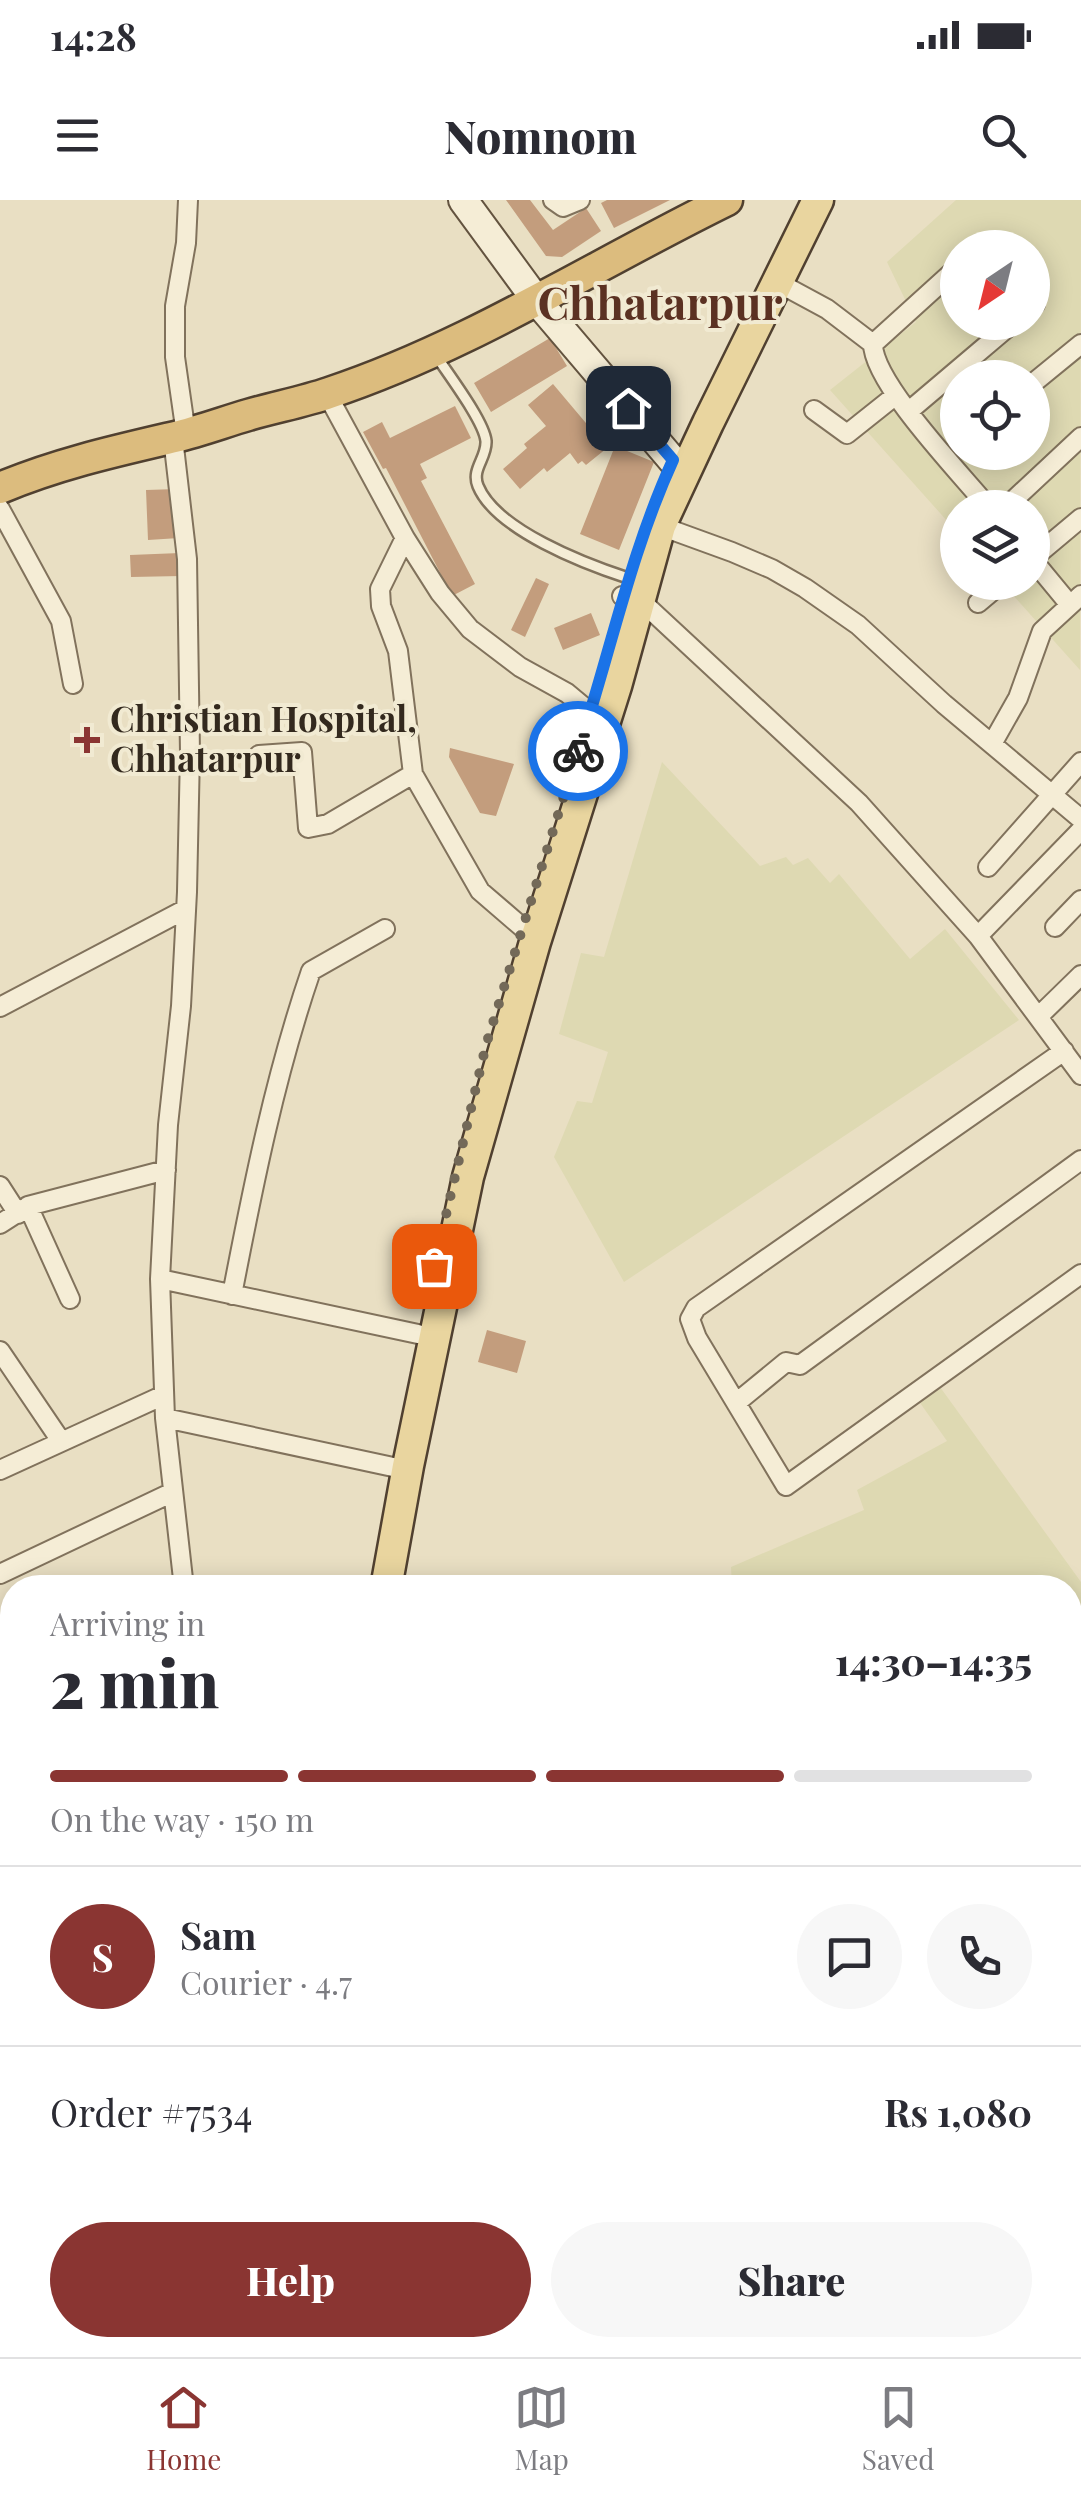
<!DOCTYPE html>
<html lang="en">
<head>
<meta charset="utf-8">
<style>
	:root { --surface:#fff; --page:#f7f7f7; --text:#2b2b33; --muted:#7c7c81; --line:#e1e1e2; --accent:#8a3532 }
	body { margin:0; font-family:"Playfair Display",serif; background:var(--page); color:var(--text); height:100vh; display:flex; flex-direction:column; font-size:38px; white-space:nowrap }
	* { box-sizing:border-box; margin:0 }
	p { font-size:32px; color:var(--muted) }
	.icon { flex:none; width:55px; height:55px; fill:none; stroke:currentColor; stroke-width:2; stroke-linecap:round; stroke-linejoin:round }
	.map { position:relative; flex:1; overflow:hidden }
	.panel { position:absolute; left:0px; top:1375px; width:1082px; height:782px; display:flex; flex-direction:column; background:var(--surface); border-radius:40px 40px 0 0; box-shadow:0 5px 25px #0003 }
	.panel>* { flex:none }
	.needle { width:65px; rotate:215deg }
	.controls { position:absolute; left:940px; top:30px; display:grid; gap:20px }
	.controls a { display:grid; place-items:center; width:110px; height:110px; border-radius:50%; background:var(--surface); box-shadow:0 5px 25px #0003; font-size:50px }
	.pin { position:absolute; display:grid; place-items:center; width:85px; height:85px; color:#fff; margin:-42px; border-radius:20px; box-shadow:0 5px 15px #0006 }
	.courier { position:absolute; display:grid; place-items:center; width:100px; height:100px; margin:-50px; border:8px solid #1a73e8; border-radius:50%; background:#fff; color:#222; box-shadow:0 2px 12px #0007 }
	.overview em { font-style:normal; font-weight:800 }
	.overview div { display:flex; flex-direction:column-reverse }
	.overview { display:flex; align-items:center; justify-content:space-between; height:170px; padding:0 50px }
	h1 { font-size:65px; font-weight:800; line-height:75px }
	.bar { display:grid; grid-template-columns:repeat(4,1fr); gap:15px 10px; align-content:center; height:120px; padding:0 50px }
	.bar i { height:12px; border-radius:8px; background:var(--line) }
	.bar .on { background:var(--accent) }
	.bar p { grid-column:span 4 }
	.line { display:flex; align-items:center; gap:25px; padding:0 50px; border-top:2px solid var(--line) }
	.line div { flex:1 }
	.round { display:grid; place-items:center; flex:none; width:105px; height:105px; border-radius:52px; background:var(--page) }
	.button { display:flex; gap:20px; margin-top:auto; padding:20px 50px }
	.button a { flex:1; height:115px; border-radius:60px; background:var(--accent); color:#fff; font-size:40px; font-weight:800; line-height:115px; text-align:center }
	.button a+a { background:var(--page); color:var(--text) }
	.status { display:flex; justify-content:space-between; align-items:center; height:70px; padding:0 50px; background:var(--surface); direction:ltr }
	.status svg { height:28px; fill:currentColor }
	header { display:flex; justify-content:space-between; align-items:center; height:130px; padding:0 50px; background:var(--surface); font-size:45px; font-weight:800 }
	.tabs { display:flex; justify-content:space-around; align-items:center; height:140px; border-top:2px solid var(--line); background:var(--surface); font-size:28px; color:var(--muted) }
	.tabs a { display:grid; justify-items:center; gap:5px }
	.tabs .on { color:var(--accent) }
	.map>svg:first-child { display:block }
</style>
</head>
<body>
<div class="status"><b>14:28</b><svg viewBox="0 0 49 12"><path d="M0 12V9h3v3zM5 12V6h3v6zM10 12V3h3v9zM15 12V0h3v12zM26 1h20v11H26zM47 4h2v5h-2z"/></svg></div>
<header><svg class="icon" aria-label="menu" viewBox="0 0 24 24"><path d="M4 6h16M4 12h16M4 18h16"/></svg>Nomnom<svg class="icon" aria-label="search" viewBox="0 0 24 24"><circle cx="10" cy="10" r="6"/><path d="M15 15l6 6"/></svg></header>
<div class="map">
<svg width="1081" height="2157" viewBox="0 0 1081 2157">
	<rect width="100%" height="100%" fill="#e9dfc3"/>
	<path fill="#ded9b2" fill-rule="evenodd" d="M956,0H1081L1080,470L1002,383L1032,382V308H958L957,332L830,190L916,122L887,62ZM958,48H1032V122H958ZM958,178H1032V252H958Z
		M662,562L760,666L786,657L793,665L808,658L830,683L839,674L910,759L945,729L1019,820L624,1082L554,957L577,901L592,903L608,852L559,834L581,753L604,757Z
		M940,1187L1081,1382V1461L1070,1468V1388L732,1387L731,1367L864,1310L857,1290L947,1241L918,1200Z
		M59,2145H159L161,2157H61Z"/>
	<path fill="#c39d7d" d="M506,0H530L553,30L586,8L601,31L562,57L546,56Z
		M607,0H670L614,28L601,3Z
		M550,138L567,166L491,212L474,183Z
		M553,184L607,248L586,265L582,261L578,264L570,253L547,272L544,268L520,289L503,269L527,248L524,244L546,226L528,205Z
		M455,206L471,238L420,264L427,278L421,281L475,384L452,396L386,268L383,269L363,232L382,222L390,238Z
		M615,246L654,262L619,350L580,334Z
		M178,289L179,338L148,340L146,290Z
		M180,353L181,376L131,377L130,355Z
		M536,378L549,384L525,437L511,430Z
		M591,413L600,435L563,450L554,428Z
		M450,548L514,564L496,616L480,613L449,557Z
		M487,1130L526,1141L517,1173L478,1162Z"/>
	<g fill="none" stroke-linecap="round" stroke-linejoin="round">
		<defs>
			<path id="service" d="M435,154C448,174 484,221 486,241C487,258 471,269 478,286C496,330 585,364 628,378"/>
			<path id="minor" d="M553,0L563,7L580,0
				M980,48L984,44
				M958,67L873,144C873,183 962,275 989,308
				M777,82L827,109L873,144
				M1032,106L1035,104
				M1032,184L1081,144
				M327,194L405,338L380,389L381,406L398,451L413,574L480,691L523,728
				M814,210L847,234L896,195
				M909,211L1014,122
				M186,234L175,157V106L186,43L188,0
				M173,238L187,359L190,553L187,692L181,806L168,925L160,1079L165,1218L184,1388
				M1005,308L1081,237
				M0,309L61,421L73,484
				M655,324L732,352L772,369L805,388L858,425L944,504L1081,619
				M405,338L440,393L470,429L520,467L567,493L591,513
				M1032,359L1081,318
				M1032,359L1070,405
				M622,396L639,399L859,603L978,736L1081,875
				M978,403L1003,382
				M992,544L1018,498L1042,431L1081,395
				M259,555L302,552L308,628L328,624L413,574
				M988,667L1081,562
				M1055,727L1081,700
				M978,736L1081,630
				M0,807L186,709
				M1038,817L1081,775
				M1064,851L696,1108L690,1119L697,1138L786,1286L1081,1074
				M0,986L18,1014
				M28,1006L166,970
				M0,1024L28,1006L70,1099
				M160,1079L418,1134
				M232,1095C253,986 275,876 311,771L385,729
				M0,1151L61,1241
				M736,1203L786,1162L800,1165L1081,960
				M165,1218L393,1267
				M0,1270L164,1195
				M0,1374L173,1292
				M0,1467L12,1461
				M1070,1533L1081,1525
				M0,1569L12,1563
				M0,1596L12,1623
				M1070,1626L1081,1619
				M0,1738L12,1736
				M0,1827L12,1825
				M1070,1851L1081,1847
				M1070,1977L1081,1975
				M1070,2074L1081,2078
				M0,2134L5,2157
				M600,2145L606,2157
				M896,2145L902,2157
				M516,2157L540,2145
				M655,2157L678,2145"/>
			<path id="secondary" d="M463,0L537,101L673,261"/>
			<path id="primary" d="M386,1388L408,1266L468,977L535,742L616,486L660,326L708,223L818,0
				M302,2157V2145"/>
			<path id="trunk" d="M0,288C57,264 115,251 175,237C200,231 224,222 248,215C275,207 303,202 329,193C470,146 594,65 727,0"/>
		</defs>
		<use href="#service" stroke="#81725c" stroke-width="14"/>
		<use href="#minor" stroke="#81725c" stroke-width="22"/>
		<use href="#secondary" stroke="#63533f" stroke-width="32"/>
		<use href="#primary" stroke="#504030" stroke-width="35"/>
		<use href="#trunk" stroke="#504030" stroke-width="35"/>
		<use href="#service" stroke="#f5edd6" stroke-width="9"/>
		<use href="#minor" stroke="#f5edd6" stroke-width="18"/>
		<use href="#secondary" stroke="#f5edd6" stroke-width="28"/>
		<use href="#primary" stroke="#e9d59f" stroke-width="30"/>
		<use href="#trunk" stroke="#dcbc7e" stroke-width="30"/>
	</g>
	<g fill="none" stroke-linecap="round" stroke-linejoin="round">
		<path stroke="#736958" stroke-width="10" stroke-dasharray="0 18" d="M434,1066L486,845L578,551"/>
		<path stroke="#1a73e8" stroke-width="12" d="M578,551C610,454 630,354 673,260L628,208"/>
	</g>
	<path fill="#8a3532" stroke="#f1ead2" stroke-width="4" d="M82 525h10v10h10v10h-10v10h-10v-10h-10v-10h10z"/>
	<g text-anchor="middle" stroke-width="8" stroke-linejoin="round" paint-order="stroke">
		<g font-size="35" font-weight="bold" fill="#33291e" stroke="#f1ead2" text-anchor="start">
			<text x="110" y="532">Christian Hospital,<tspan x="110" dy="40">Chhatarpur</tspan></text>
		</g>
		<g font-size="45" font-weight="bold" fill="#5b3122" stroke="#f1ead2">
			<text x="660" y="120">Chhatarpur</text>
		</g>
	</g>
</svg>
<div class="controls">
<a><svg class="needle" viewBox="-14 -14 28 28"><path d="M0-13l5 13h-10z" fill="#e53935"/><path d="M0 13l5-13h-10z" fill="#7c7c81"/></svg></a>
<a><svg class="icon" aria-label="locate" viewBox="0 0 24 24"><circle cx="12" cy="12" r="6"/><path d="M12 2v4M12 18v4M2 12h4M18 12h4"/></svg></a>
<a><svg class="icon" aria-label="layers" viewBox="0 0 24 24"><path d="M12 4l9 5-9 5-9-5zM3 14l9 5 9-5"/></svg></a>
</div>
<div class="pin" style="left:434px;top:1066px;background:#ea580c"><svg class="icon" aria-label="bag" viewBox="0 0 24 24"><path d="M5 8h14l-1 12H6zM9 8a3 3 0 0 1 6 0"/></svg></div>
<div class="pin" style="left:628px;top:208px;background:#1f2937"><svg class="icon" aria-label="home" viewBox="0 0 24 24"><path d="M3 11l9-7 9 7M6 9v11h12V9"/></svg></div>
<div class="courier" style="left:578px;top:551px"><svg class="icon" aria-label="bike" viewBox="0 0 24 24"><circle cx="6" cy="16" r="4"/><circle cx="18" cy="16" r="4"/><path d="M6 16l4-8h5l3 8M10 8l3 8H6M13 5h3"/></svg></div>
<section class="panel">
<div class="overview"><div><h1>2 min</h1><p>Arriving in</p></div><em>14:30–14:35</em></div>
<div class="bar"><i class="on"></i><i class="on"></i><i class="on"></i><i></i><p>On the way · 150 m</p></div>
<div class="line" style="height:180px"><b class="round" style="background:var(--accent);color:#fff">S</b><div><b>Sam</b><p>Courier · 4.7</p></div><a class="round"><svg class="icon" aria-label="chat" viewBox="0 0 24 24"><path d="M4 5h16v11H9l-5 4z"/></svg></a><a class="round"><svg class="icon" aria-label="phone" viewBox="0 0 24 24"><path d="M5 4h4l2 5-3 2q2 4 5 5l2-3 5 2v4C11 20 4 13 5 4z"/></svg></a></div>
<div class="line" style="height:130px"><div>Order #7534</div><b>Rs 1,080</b></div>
<div class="button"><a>Help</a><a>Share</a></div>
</section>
</div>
<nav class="tabs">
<a class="on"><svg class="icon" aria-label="home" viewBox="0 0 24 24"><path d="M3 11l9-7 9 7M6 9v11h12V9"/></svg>Home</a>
<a><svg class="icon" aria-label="map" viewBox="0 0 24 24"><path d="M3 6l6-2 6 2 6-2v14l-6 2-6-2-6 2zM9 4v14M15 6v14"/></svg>Map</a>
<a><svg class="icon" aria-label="saved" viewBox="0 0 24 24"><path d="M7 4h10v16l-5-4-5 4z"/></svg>Saved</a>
</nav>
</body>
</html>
